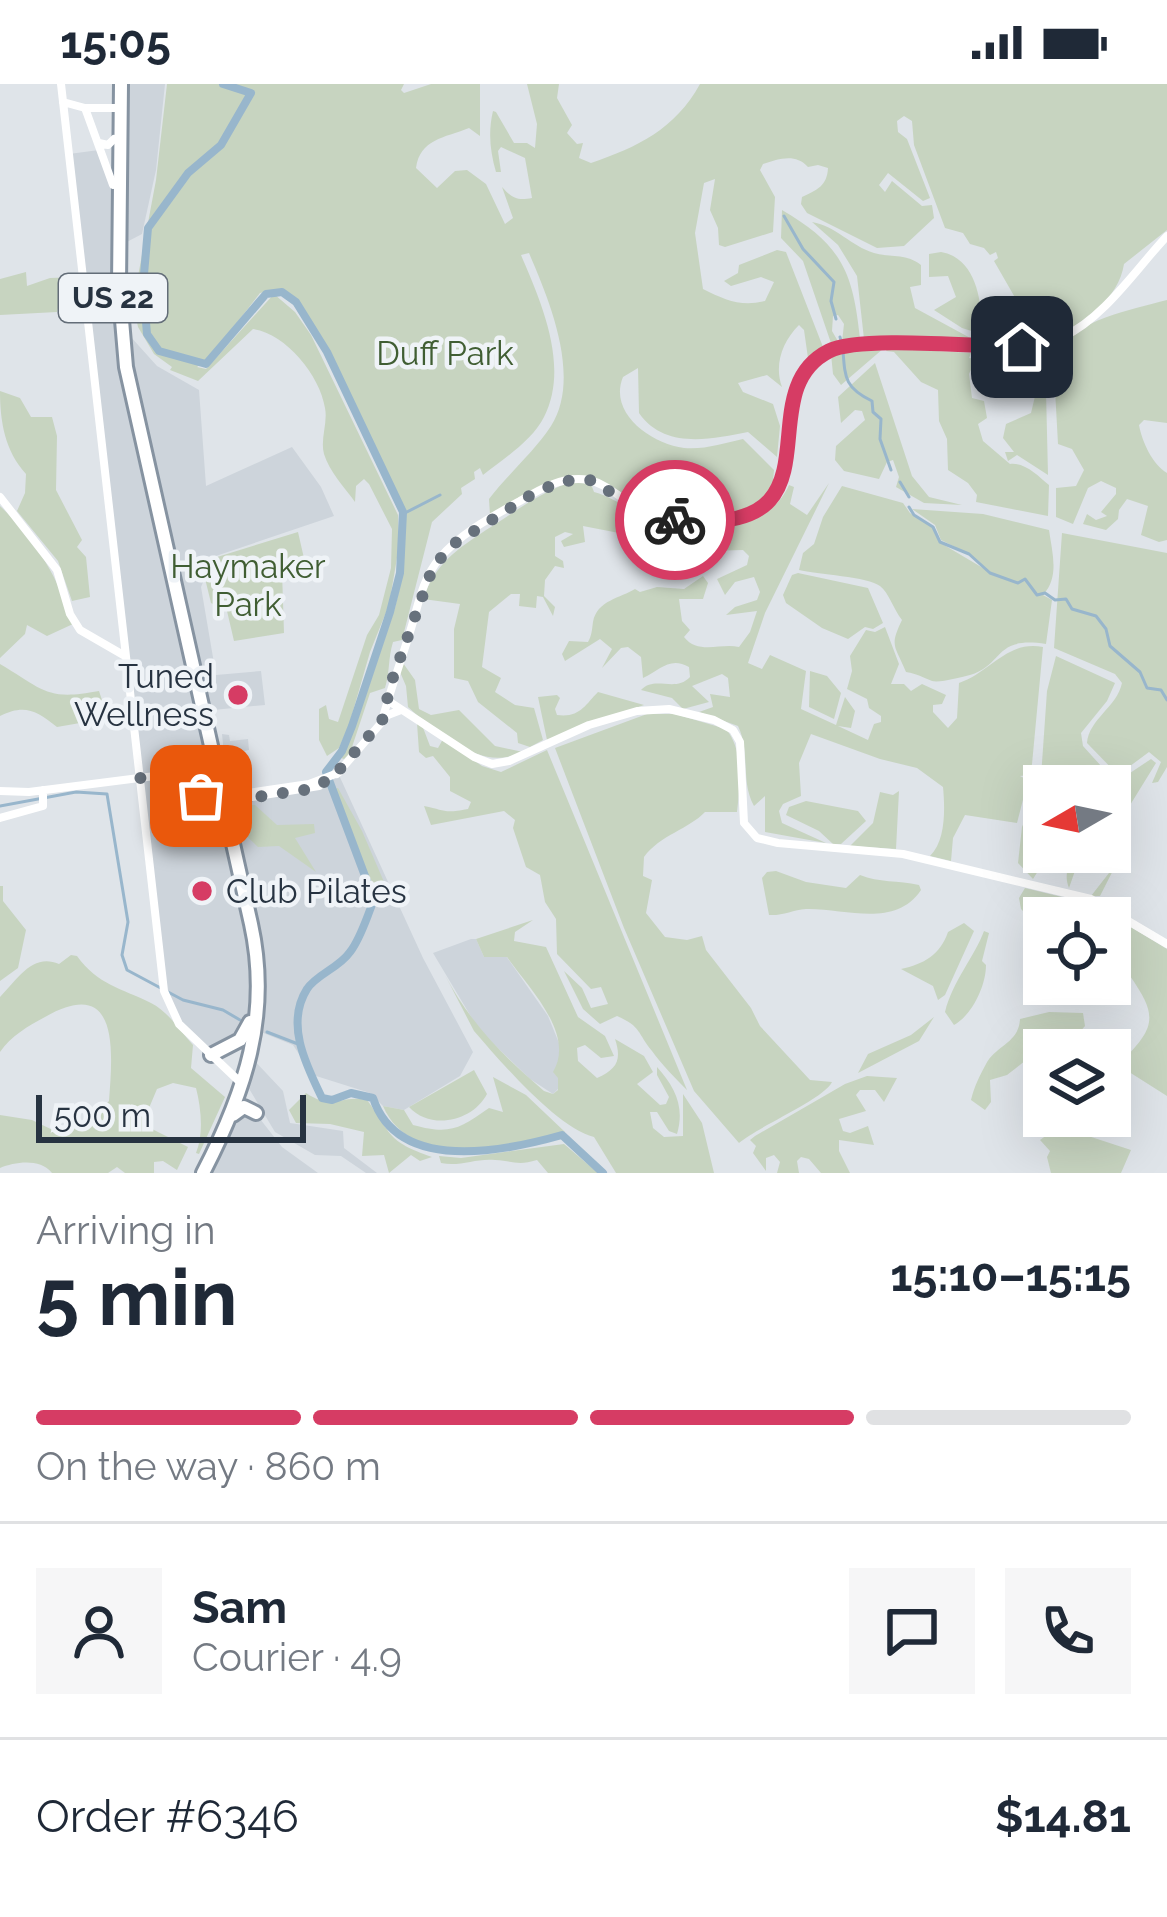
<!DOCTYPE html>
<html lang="en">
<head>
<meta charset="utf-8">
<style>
	:root { --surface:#fff; --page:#f6f6f7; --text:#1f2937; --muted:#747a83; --line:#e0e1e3; --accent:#d63c64 }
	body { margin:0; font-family:Raleway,sans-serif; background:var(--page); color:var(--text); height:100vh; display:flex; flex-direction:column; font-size:45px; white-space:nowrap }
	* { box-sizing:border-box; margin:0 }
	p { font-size:39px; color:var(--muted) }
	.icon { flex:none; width:66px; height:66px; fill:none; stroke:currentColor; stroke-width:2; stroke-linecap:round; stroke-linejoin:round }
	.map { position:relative; height:1089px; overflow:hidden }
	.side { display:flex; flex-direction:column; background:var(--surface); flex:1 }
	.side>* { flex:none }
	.needle { width:78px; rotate:261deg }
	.buttons { position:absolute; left:1023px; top:681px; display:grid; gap:24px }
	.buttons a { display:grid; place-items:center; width:108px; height:108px; border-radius:0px; background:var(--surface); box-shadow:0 12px 48px #0002; font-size:60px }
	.scale { position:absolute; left:36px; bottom:30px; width:270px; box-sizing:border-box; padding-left:12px; border:6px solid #273341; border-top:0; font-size:33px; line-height:42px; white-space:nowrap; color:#273341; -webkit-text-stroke:9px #eff3f7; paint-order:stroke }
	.pin { position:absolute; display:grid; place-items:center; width:102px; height:102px; color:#fff; margin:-51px; border-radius:24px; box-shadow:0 6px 18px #0006 }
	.courier { position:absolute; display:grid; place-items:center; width:120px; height:120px; margin:-60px; border:9px solid #d63c64; border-radius:50%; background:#fff; color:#222; box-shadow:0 3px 15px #0007 }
	.head em { font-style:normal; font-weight:700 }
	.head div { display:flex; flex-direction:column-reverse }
	.head { display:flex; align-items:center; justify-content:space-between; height:204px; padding:0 36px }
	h1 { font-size:78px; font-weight:700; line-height:90px }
	.bar { display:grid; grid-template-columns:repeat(4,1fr); gap:18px 12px; align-content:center; height:144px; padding:0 36px }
	.bar i { height:15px; border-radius:9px; background:var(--line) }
	.bar .on { background:var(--accent) }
	.bar p { grid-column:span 4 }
	.line { display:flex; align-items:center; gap:30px; padding:0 36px; border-top:3px solid var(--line) }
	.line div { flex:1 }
	.round { display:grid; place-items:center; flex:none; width:126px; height:126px; border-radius:0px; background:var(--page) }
	.status { display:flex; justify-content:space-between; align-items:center; height:84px; padding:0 60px; background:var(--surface); direction:ltr }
	.status svg { height:33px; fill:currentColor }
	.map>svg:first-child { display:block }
</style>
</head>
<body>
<div class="status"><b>15:05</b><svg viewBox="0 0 49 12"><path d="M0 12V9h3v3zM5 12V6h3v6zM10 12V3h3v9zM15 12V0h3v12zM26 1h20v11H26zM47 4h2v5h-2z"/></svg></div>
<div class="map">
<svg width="1167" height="1089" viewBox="0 0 1167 1089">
	<rect width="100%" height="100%" fill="#dfe4e9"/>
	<path fill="#cdd4db" d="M121,0H165L156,86L142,150L119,162Z
		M99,66L113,101V215L122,298L212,696L208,709L199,712L163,693L143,694L164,698L189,716L219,730L250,877V938L240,956L211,971L177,937L164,903L69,70Z
		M121,242L157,282L199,306L206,402L292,363L321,403L334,432L201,477L204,496L201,503L216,591L261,587L265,621L203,627Z
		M222,650L229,651L230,657L248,655L249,666L241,668L246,695L227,700Z
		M338,689L423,874L473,968L460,992L404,1026L383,1022L370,1009L313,991L293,961L256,946L259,906L230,731L236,719L322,701Z
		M471,855H476L484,873L506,872L548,932L559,959L561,975L558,1005L553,1010L530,995L479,946L433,869Z
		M251,973L283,1007L290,1039L343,1047L344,1064L377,1089H366L341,1072L315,1071L275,1048L245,998Z
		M253,1026L282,1063L318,1089H203L232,1032Z"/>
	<path fill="#c7d4c0" d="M167,0H404L401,6L404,9L431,0H480V52L469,44C444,54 420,55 416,84L437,104L455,87L467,86L486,100L505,140L513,134L502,103C512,114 517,117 532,114L525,74L501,63L498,67L501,88H496C490,67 488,48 493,27L496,28L514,59H527L535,64L537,40L527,0H559L557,14L572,41L567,49L577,60L583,59L579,74L591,79C638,63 675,45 700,0H1167V146L1124,180C1119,214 1083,242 1052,252L1050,247L1042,259L1006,261L1013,227L1021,224L994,177L998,174L996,168L990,171L984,164L970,160L963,149L945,144L914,61L912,37L904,32L897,37L898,48L907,55L930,114L923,117L888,89L879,101L885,108L892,97L922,122L932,121L934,134L904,162L877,164L807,129L801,120L802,113C817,106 827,102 828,84L818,81L808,83C795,69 779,75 763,80L760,86L775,113L773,148L725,163L719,161L718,144L710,126L715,95L704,99L695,149L703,205C725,216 741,223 765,217L774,198L761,193L731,202L724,197L738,189L739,181L777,166L786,168L823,263L808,274L804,246L799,241C782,258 774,281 782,303L767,291L738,299L743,308L773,320L780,342L777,373L748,348C711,355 665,366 639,329L638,284L623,293C608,329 651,360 684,364C704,366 724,359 743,355L774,386L772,408C742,435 686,441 649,425C623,414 604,389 574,392C547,393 514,419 490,431L489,415C508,390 534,368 551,342C582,293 549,216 529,169L521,171C541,218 570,282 544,333C532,357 503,375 483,391L480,384L474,388L475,395L461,404L462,410L432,438L402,556L393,558C388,574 390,588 385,604L370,609L350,669L344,675L341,674L395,524L403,489L406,435L329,270L298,218L279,205L260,209L211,272L197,283L206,285L274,210L295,228L311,251L398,431L399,462L389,521L370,568L349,641L339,664L327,672L319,656V625L326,621L329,635L338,638L367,551L379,531L391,484L392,445L369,400L364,395L356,402L355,418C345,404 329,387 324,370C320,355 328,339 325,324C320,291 285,249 253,245L198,297L170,286L172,283L154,270L138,243L133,219L156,96Z
		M782,126C842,161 853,188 860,255L842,258L844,240L838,231L833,232L832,247L839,259L832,262L803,177L781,154Z
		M812,138C836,142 851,162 874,169C891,174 906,169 921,181V201L910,203L915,224L974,256V260L864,255L857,192L838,161Z
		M941,168C977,174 983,220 981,250L962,244L934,226L956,213L948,192L929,193V170Z
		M26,188L27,202L50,194L77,193L80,202L61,211L57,228L0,231V195Z
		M1167,216V339L1144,336L1139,341C1142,358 1153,381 1167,389V456L1159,458L1141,451L1148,422L1127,415L1119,426L1118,435L1106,446L1083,440L1087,430L1096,436L1107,432L1101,428L1116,410V404L1101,397L1088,404L1073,440L1056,433V404L1076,402L1084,386L1072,365L1058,360L1053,269C1078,235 1130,226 1167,216Z
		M847,264H884L841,301L833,290L831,270Z
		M888,264L971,269L969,274L976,275L969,290L972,314L984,317L987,334L978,340L983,357L1010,380C1025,378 1038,392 1049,401L1048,432L976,418L977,411L968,399L948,386L947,355L939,337L938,306L921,298L894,268L886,267Z
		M1045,265L1048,391L1017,371L1008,377L1005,368H1014L1003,354L1006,340L1031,329L1036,308L1031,291L1040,277L1035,268Z
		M875,279L912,392L929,413L962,421L924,419L896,403L899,393L893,376L887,378L879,395L844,387L835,376L836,362L865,336L862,327L855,326L841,339L838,313Z
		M0,307L20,314L31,333H52L57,352L56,406L82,456L77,463L86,473L90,513L72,517L58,477L17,427L25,409L26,390C5,367 0,338 0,307Z
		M570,398L591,400L594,408C616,414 632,429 654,436C696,452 769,448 789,401L794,403L790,420L807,431L829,399L765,529L748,579L762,585L770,571L806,587L801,625L836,641L845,613L855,627L851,644L838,642L868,656L874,640L881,638V632L869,624L867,615L847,605L852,587L850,572L866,546L875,548L885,543L899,580L891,600H904L911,607L922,600L946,611L942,620L933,621V628L948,644L957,634L959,599C991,588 1007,556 1043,563L1032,680L1030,691L1020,692L1028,696L1017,739L965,731L953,754L951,777L930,772C946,757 945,724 943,703L917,684L880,675L811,650L799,679L801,712L783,720L779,727L782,739L826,759L765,748V712L754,722C740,697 751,669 738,642L699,628L713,623L710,610L730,613L728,594L722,590L692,602L709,618L683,625L672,614L641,606C655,591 675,609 690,593L689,583C670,572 660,586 643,594L641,573L628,563L621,564L602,584L612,565L600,555L565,577L562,570L569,557L588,558C592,551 592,545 593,538C597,516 621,514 635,505L640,508L657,503L684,505L703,492L708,499L703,515H679L682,537L690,546L684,553C698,571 720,559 739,563L750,548L757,527L726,531L735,523L757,516L760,508L754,493L735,498L725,511L717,495L747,481L749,472L743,466L670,468L665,462L671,454L669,448L656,452L633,446L619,449L583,442L585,458L564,463L561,457L573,450L565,448L555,453V472L563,477L564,484L555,482L545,496L544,512L555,523L553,532L543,513L537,512L536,524L519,522L520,510H511L489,528L482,583L501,594L495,608L515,621L534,624L543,656L530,663L518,659L517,649L478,618L468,597L454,594V545L460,520L423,515C436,479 456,466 486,446C518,426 534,412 570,398Z
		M842,402L903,419L910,429L932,443L939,458L988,487L971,471L941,456L935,441L912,425L983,430L1049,446C1052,468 1060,493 1043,511L1052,516L1046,560C993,552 1005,580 970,591C962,593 940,599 932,597C922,593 918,590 906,588C895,561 889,563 902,536C894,526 889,509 880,502C869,493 816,490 799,486L803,469L814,460L823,433Z
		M0,422C36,456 58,493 73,540L47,552L27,541L25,550L0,574Z
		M298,448L306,483L282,487L284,549L234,557L227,527L211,519L201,478Z
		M1062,449L1167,469V683L1158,698L1152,699L1161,678L1149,668L1118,691L1087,659C1089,635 1117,623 1122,599L1115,590L1054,564Z
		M798,489L868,504L883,539L873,545L865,543L848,555L822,544L786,519L783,511L792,491Z
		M1056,572L1115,599L1107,617L1081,649L1083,662L1111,693L1130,689L1151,675L1156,679L1127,726L1119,729L1110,724V702H1057L1041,693L1047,607Z
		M403,579L415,596L419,625L431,631L459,626L495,662L523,668C481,687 453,655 418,632L408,623L406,602L400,588Z
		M0,580C44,606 46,617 99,607L102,616L80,639L57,643C36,626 24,620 0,632Z
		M810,587L827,592L841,609L834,635L809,623Z
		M598,608L644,621L547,656L538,613L557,611L560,614L555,625L557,631C580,634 585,621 598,608Z
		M647,630H675L726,645C744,667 740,701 737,728H705C689,745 660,751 644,773L643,792L652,796L646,829L665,853L687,856L702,852L706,866L751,924L760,942L810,996L832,998C824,1015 759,1042 739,1059L694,1007L624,844L555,664Z
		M417,639L422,641L430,662L438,664L443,655L482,682L501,688L547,666L687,1006C675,994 662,981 652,967C637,949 642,943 617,932L600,940L583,925L564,887L582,904L591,924L608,920L601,903L591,905L557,870L556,835L545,818L540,791L526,783L513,744L515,736L504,727L431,741L424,722C445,726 443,730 468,725L471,718L450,707V693L433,672L426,674L419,668Z
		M338,704L362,747L391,814L379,818L334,705Z
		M899,707L896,765L850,762L873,739L880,708L893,711Z
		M1035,713L1044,719V768H1050L1033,795L1018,779L1022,743Z
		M806,717L858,727L866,737L841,760H833L819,747L786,731L789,723Z
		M247,721H255L277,741L314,740L315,749L295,754L316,788L279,762L258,763L240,746L238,726Z
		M1110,747L1131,751L1100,812H1091L1109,789L1085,777L1077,781L1069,804C1063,789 1069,778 1081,768H1110Z
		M776,787L806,798L846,804L860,791C879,799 898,796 919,801L921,806C895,845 845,824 806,825C793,826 782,832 769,831L762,794L767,788Z
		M0,802H3V817L26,846L18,884L0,897Z
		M1025,804L1095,821L1167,865V1012L1126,986L1121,978C1156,943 1158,932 1130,892L1121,891L1110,881V834L1027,831L1021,825L1019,814Z
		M533,836L515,848L514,857L546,863L578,933L605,952L614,972L601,974L585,961L577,964L578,977L597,994C617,985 622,976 615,955L644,972L653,988L637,1000L660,1021L666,1020L669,1013L657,991V983C675,1003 685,1023 677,1050L669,1047L657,1028H650L653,1044L664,1053L683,1052V1010L702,1039L714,1089H616L594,1053C557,1044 500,977 474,947L445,891C470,939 504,973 544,1007L553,1010L558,1006V994L553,988C576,950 528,903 507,873H484L476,855Z
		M964,839L974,847L945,911L938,916L933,902L901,885C924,880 940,871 948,848Z
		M984,847L989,849L982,877L986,881C986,902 972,931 954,941L945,928C953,896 974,874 984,847Z
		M71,871L77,872C98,901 121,904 151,919C169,928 180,947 193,961L191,984L225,1013L199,1070L196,1069C204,1049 201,1024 196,1004L173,999L157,1005L149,1024L152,1045L188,1063L177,1086L163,1077L154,1078V1089H125L117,1083L108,1089H52C40,1074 15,1078 0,1084V1031L32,1036L61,1050L97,1030L109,1017C113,965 119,891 45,933C28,942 11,952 0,968V913C18,895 32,869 59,880Z
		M1049,928L1083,929L1085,942L1074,955L1051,966L1044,962L1007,991L990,996L991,1018L985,1026L971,1016C974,1003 980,991 986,980C996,961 1019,959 1020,935Z
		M934,933L919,957L858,989L868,970L911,951Z
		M474,986L487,1010C473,1037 431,1047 409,1023Z
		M867,992L897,994L884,1018L875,1006H860L856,1011L866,1027L839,1035L843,1047L850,1049L868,1042L874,1061L839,1056V1067L850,1089H821L809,1075L801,1073L797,1077L799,1089H777L780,1078L774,1071L766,1074V1087L753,1069L756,1062L750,1056L755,1052L845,1000Z
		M493,993L526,1011L565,1048C510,1060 412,1089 383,1022L404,1026L413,1041C450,1051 459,1045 489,1024L503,1028Z
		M306,1009C335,1028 339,1010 367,1016C392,1050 386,1057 432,1073L420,1077L411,1071L389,1089L384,1071L362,1072L364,1048L330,1040L296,1039L289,1026Z
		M1073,1032L1076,1048L1131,1066L1121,1089H1051L1047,1073L1050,1067L1040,1056Z
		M564,1060L598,1089H548L537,1076C518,1082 513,1077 495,1076C476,1074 460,1083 441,1079L439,1072L461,1074Z"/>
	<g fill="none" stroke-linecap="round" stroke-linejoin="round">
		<path stroke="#98b6cc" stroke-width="3" d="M784,132L803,165L834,198L831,217L836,235
			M840,253L841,257
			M843,267C845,294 845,304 872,317L873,328L881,335L880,355L891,386
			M900,398L909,413
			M909,423L914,431L933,443L940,458L969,470L990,489L1018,499L1025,495L1037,511L1045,509L1055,516L1066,515L1072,525L1096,532L1106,545L1110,562L1140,588L1147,604L1161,606L1167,616
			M403,430L440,411
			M0,722L76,708L107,710L128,838L122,871L127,886L183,916L223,926L240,936
			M267,948L298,960"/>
		<path stroke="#98b6cc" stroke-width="8" d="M223,0L251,9L221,61L188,89L148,144L143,202L147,250L159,267L206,280L266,210L282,208L296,218L327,268L403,428L400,489L390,528L352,642L342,667L326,688L374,816C367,832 361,854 350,868C339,884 317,890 307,905C285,940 306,981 322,1014L332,1016L351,1009L373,1014C398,1089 502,1068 562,1051L603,1089"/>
		<defs>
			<path id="highway" d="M121,0L119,201L126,283L251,840C271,931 245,1008 203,1089
				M192,711H206L212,696
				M201,721L219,730
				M230,737L233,723L244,714
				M211,971L240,956L250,938
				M233,1031L244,1023L256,1029"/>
		</defs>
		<use href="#highway" stroke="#8693a1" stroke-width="18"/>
		<path stroke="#fff" stroke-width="8" d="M61,0L164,907L179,940L242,1000
			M63,18L85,24H120
			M85,24L113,101
			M99,59L108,61L114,55
			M0,413L57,486L70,530L80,546L125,572
			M387,616L474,673L492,680L509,677L589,641L637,627L669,625L714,636L733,646L740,658L744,739L757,754L778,759L903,770L1091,815L1167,860
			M382,637C390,607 400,580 409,551C418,524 421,497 439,475C459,450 493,432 520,417C540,405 564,391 589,396C607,400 620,414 636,423C665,441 710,441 742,432C819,409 764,311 821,271C873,236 999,284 1063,253C1105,233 1136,185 1167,152
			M337,690L388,631L401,626
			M0,707L29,708L155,692L207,715L309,700L338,689
			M178,708L198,720L225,718
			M240,715L319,702
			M0,734L43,722V706"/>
		<use href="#highway" stroke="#fff" stroke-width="12"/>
	</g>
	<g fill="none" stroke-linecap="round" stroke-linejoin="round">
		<path stroke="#67717c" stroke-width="12" stroke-dasharray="0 21.6" d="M201,712C177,709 167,687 140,694L164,698L186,715L204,721L310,705L332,694L382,637L391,599L433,483L452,461L534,409L563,397L590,396L641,426L675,436"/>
		<path stroke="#d63c64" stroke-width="15" d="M675,436C851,455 744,310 829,267C860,251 980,263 1022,263"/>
	</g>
	<g fill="#d63c64" stroke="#eff3f7" stroke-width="4.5">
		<circle cx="238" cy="611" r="12"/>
		<circle cx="202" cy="807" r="12"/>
	</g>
	<g text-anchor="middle" stroke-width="9" stroke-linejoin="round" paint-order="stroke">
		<rect fill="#eff3f7" stroke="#636d78" stroke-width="3" x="59" y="190" width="108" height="48" rx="9"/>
		<g font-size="30" font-weight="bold" fill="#273341">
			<text x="113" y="224">US 22</text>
		</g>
		<g font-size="33" fill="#405e33" stroke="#eff3f7">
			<text x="445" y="281">Duff Park</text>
			<text x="248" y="494">Haymaker<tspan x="248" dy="38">Park</tspan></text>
		</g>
		<g font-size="33" fill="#273341" stroke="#eff3f7" text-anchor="end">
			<text x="214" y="604">Tuned<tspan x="214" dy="38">Wellness</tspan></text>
			<text x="226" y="819" text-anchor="start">Club Pilates</text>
		</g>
	</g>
</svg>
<div class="buttons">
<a><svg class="needle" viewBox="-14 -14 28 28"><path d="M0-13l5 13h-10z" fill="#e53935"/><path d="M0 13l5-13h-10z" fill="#747a83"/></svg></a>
<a><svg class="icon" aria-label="locate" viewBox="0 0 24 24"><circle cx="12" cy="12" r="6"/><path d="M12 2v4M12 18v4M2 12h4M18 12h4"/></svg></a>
<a><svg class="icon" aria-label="layers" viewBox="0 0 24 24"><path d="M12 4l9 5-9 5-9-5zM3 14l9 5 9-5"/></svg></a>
</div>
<div class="scale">500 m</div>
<div class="pin" style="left:201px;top:712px;background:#ea580c"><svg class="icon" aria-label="bag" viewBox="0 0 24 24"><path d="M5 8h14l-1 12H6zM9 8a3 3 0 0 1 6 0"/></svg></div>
<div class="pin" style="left:1022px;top:263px;background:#1f2937"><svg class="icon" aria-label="home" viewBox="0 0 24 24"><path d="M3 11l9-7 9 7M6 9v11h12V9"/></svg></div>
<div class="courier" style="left:675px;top:436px"><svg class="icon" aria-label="bike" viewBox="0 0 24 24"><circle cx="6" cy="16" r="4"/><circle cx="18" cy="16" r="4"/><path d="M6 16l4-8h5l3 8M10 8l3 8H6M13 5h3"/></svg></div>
</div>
<section class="side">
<div class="head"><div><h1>5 min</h1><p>Arriving in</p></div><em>15:10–15:15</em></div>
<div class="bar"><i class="on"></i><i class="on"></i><i class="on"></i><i></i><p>On the way · 860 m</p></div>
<div class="line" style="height:216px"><a class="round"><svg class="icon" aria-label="person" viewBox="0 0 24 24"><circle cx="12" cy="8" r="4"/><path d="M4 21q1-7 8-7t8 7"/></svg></a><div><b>Sam</b><p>Courier · 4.9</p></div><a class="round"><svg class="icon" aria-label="chat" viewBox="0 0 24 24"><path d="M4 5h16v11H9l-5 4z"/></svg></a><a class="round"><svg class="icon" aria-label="phone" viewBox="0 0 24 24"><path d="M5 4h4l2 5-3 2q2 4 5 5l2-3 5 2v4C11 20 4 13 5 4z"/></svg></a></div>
<div class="line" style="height:156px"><div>Order #6346</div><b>$14.81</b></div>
</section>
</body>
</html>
